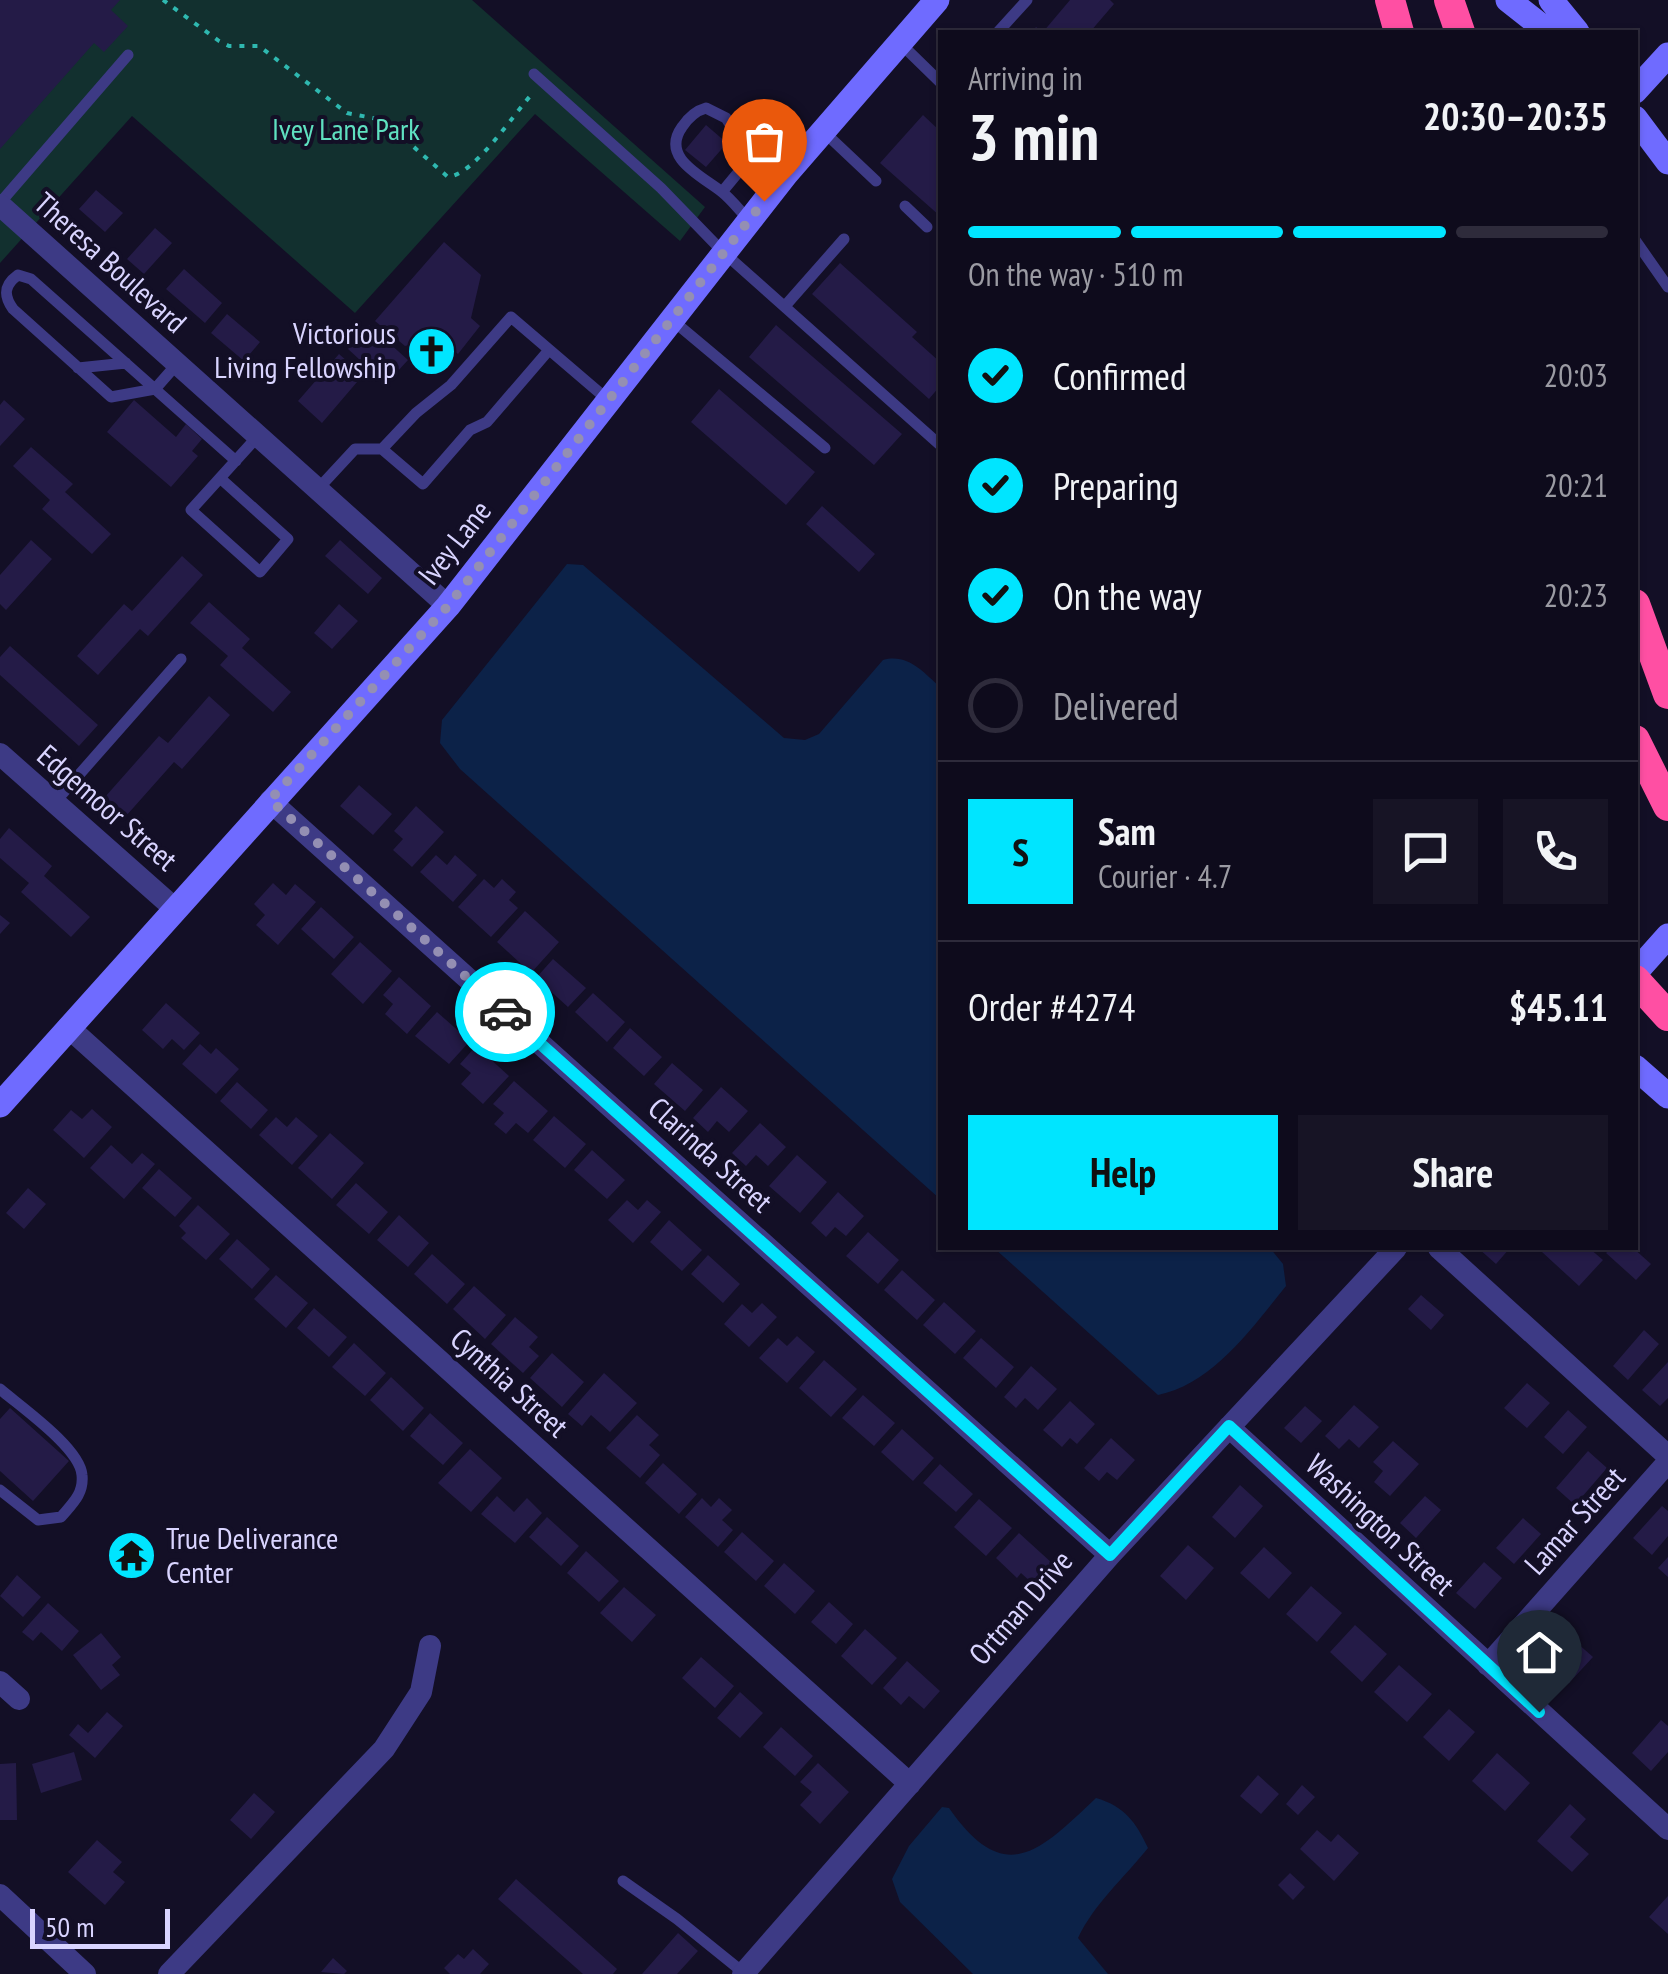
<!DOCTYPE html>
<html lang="en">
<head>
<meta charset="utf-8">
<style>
	:root { --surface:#0e0b1c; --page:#171425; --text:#f1f3f6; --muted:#9b9ba3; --line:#2e2b3b; --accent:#00e5ff }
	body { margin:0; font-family:"PT Sans Narrow",sans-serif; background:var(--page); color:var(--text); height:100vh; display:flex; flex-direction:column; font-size:38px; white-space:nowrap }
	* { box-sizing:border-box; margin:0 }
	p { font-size:32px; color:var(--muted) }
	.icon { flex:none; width:55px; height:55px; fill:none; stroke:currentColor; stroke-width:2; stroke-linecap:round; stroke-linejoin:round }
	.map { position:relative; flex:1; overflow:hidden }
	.side { position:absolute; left:938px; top:30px; width:700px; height:1220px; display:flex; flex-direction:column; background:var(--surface); border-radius:0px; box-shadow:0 2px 8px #0004,0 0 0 2px var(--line) }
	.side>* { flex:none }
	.scale { position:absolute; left:30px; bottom:25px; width:140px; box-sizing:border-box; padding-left:10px; border:5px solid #d9d4ff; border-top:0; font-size:28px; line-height:35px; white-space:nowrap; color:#d9d4ff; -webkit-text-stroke:8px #130f26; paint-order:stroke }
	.pin { position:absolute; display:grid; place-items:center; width:85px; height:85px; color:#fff; margin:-102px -42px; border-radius:50% 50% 50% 0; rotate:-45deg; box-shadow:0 0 10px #0007 }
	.pin .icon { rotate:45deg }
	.courier { position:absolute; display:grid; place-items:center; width:100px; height:100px; margin:-50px; border:8px solid #00e5ff; border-radius:50%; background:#fff; color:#222; box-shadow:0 2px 12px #0007 }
	.overview em { font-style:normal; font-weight:800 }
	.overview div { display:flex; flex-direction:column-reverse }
	.overview { display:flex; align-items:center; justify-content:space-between; height:170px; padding:0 30px }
	h1 { font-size:65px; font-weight:800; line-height:75px }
	.bar { display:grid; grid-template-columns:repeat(4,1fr); gap:15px 10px; align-content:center; height:120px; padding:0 30px }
	.bar i { height:12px; border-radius:8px; background:var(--line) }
	.bar .selected { background:var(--accent) }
	.bar p { grid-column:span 4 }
	.line { display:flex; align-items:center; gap:25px; padding:0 30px; border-top:2px solid var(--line) }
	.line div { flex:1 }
	.round { display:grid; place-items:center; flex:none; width:105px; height:105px; border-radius:0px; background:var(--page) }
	ol { padding:0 30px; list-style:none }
	li { display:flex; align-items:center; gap:30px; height:110px }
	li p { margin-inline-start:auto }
	li .icon { padding:10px; border-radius:50%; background:var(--accent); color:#111; stroke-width:4 }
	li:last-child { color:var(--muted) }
	li i { width:55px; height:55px; border:5px solid var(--line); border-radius:50% }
	.button { display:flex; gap:20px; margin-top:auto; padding:20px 30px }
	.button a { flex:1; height:115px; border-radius:0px; background:var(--accent); color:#111; font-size:40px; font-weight:800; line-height:115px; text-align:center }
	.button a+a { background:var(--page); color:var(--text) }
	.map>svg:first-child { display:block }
</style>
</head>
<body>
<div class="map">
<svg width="1668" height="1974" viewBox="0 0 1668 1974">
	<rect width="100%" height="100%" fill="#130f26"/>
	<path fill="#12302f" d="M0,0H472L705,207L680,241L535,114L355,313L132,116L0,263Z"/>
	<path fill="#0c2248" d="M567,564L583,565L784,738L805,740L819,734L883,660C908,653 923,672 940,687V1199L460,769L440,743L442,720Z
		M994,1248H1270L1283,1264L1286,1286C1253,1327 1212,1385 1158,1395Z
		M1096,1798C1124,1806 1136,1822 1148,1848C1124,1878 1094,1904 1078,1938L1108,1974H973L900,1902L892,1879L909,1846L942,1807L949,1808C1005,1888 1039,1852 1096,1798Z"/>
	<path fill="#241b47" d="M0,0H120L111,10L128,26L104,52L94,43L0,149Z
		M1070,0H1110L1114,4L1090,32H1032L1036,27L1043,32Z
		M923,115L940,131V216L880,163Z
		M706,125L727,143L706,167L685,150Z
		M96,190L123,213L105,232L79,209Z
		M155,228L172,243L144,274L127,259Z
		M444,242L481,275L471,318L480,326L458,354L439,338L405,346L375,321Z
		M840,263L917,332L912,337L940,362V386L929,399L812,294Z
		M184,269L222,303L205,323L166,289Z
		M227,314L260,342L244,361L211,333Z
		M369,325L408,360L386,384L348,349Z
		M776,325L902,434L874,465L749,357Z
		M339,354L363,375L322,423L298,401Z
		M719,389L815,472L786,505L691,422Z
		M4,400L25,419L0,446V405Z
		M134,400L176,437L186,424L202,439L192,451L198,456L171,487L107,432Z
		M31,447L73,484L65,492L111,534L92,554L42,509L50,500L13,466Z
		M822,506L875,554L859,572L806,524Z
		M31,540L52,559L6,610L0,604V575Z
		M340,540L382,578L368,594L325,556Z
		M182,556L203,575L148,636L140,629L98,675L77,656L124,604L132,611Z
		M209,602L250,639L242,648L291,692L273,712L220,665L228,656L190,623Z
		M339,604L358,621L332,649L314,633Z
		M10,646L98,725L79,746L0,675V657Z
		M209,696L230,715L182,769L174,762L126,816L105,797L159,736L168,743Z
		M359,785L392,814L373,835L340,806Z
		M416,806L444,832L412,867L393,850L403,839L394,831Z
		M9,828L52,866L44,876L90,917L71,937L21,892L29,883L0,858V839Z
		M436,855L447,865L455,855L477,875L453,902L420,872Z
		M484,879L494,888L502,879L516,892L509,900L518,908L491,937L458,907Z
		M273,883L286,895L295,884L316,902L278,945L256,925L265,915L254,904Z
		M321,907L354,937L334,959L301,929Z
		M525,911L559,942L531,973L497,942Z
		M0,915L10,923L0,934Z
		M360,942L392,971L363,1004L331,974Z
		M553,959L586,988L568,1007L536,978Z
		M399,977L431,1006L407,1034L385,1014L393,1004L383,995Z
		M593,993L625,1022L607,1042L575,1012Z
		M166,1003L200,1033L184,1050L172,1039L163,1049L142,1030Z
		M437,1012L470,1041L449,1064L415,1036Z
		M630,1028L662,1057L644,1076L613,1048Z
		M200,1044L211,1054L216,1048L239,1069L216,1094L182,1064Z
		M476,1046L509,1076L483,1104L461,1084L471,1073L460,1064Z
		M672,1063L703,1090L685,1111L654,1084Z
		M514,1081L548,1111L528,1133L516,1123L506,1134L494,1124L504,1113L493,1104Z
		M237,1082L268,1110L251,1129L220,1101Z
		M721,1087L748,1111L729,1132L717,1121L708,1132L693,1118Z
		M92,1109L112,1127L84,1158L53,1130L71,1110L82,1119Z
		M554,1116L586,1144L565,1168L533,1140Z
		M276,1117L287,1127L296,1117L318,1136L292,1165L259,1135Z
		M760,1123L786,1147L768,1166L756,1155L746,1166L732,1153Z
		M330,1133L364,1163L332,1199L298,1168Z
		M111,1145L132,1164L142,1153L155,1164L124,1199L90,1168Z
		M592,1150L625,1180L607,1199L574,1170Z
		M797,1155L827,1182L800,1213L769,1186Z
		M159,1169L192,1198L175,1217L142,1188Z
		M356,1183L388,1212L369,1234L336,1205Z
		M28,1188L46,1204L24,1229L6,1213Z
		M838,1192L864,1216L846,1236L835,1227L826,1237L811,1223Z
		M627,1200L638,1210L647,1200L661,1212L633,1243L608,1220Z
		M198,1205L230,1234L206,1260L181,1238L186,1233L179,1226Z
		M399,1215L429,1243L408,1267L377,1240Z
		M669,1220L702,1250L682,1271L650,1242Z
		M868,1232L899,1260L878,1284L846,1256Z
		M237,1239L270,1269L252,1289L219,1259Z
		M1478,1248H1510L1496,1264Z
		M1546,1248H1589L1603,1260L1579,1286L1542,1252Z
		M1611,1248H1633L1651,1264L1636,1280L1606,1253Z
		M432,1254L465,1284L447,1304L414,1274Z
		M708,1255L740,1284L723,1303L691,1274Z
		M902,1270L935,1300L917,1320L884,1290Z
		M276,1275L308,1303L286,1328L254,1299Z
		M474,1286L506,1315L485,1339L453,1309Z
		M1421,1295L1444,1315L1431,1330L1408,1309Z
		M944,1302L976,1331L955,1354L923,1325Z
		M762,1303L777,1317L749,1347L724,1324L742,1304L752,1313Z
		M314,1308L347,1337L329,1357L297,1328Z
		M515,1317L538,1337L529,1347L539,1356L523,1373L491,1344Z
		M1644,1330L1659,1344L1628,1380L1613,1366Z
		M797,1336L815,1352L787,1383L759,1358L778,1338L787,1346Z
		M981,1338L1014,1367L996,1388L963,1358Z
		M354,1343L386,1373L365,1396L332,1367Z
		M552,1353L584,1382L562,1407L530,1378Z
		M824,1360L857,1389L831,1417L799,1388Z
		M1668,1362V1398L1660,1406L1642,1390Z
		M1031,1366L1057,1389L1038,1410L1025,1398L1016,1408L1004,1397Z
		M604,1373L637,1403L610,1432L591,1415L582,1426L568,1414Z
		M391,1377L424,1408L403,1431L370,1400Z
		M1527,1383L1550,1403L1527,1428L1504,1408Z
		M863,1395L895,1423L874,1446L842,1418Z
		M1070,1401L1095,1424L1077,1444L1070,1438L1062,1447L1043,1430Z
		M1354,1405L1379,1427L1359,1448L1349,1439L1339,1449L1325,1436Z
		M1305,1406L1322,1421L1301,1443L1284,1428Z
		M10,1408L69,1461L33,1501L0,1471V1419Z
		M1568,1410L1587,1427L1563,1454L1544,1437Z
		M430,1413L463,1443L443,1465L410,1436Z
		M637,1415L659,1435L649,1445L660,1455L640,1478L606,1448Z
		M902,1429L934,1458L913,1481L881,1452Z
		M1111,1438L1135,1460L1117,1480L1107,1472L1099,1481L1084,1468Z
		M1393,1441L1419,1464L1390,1496L1374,1482L1383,1471L1373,1462Z
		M470,1449L502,1478L471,1512L438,1483Z
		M1588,1451L1607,1468L1575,1505L1556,1488Z
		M663,1463L697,1494L679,1514L645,1483Z
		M940,1464L973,1494L956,1512L923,1483Z
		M1240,1485L1263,1506L1235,1538L1212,1517Z
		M497,1496L514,1512L527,1498L542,1513L515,1543L481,1514Z
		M1425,1496L1441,1510L1416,1538L1400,1523Z
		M702,1498L711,1507L719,1498L732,1510L722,1520L733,1530L718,1547L685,1517Z
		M979,1499L1012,1528L986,1556L954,1527Z
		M1662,1506L1668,1511V1536L1652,1555L1633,1538Z
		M547,1517L579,1546L561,1566L529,1537Z
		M1523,1518L1541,1534L1514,1564L1496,1548Z
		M742,1532L774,1561L756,1581L724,1552Z
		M1019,1533L1052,1563L1033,1584L1021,1573L1017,1578L996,1558Z
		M1188,1545L1214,1568L1186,1600L1160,1576Z
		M1264,1547L1292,1573L1269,1599L1240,1573Z
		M586,1551L619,1581L599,1602L567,1573Z
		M1668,1557V1577L1658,1568Z
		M1484,1562L1502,1578L1475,1609L1456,1593Z
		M784,1563L815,1591L795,1614L764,1586Z
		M17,1575L41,1597L23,1617L0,1596Z
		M1311,1586L1342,1613L1317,1642L1286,1614Z
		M624,1587L656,1615L632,1642L600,1613Z
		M829,1602L853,1624L836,1644L811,1622Z
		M48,1603L79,1631L62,1651L41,1632L33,1641L22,1632Z
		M1355,1625L1387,1654L1362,1682L1330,1652Z
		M865,1629L897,1658L872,1685L841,1656Z
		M101,1633L121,1657L112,1665L120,1675L101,1690L73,1655Z
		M1568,1635L1593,1657L1569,1683L1545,1661Z
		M701,1657L734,1686L715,1708L682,1678Z
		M907,1661L940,1691L924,1709L909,1696L901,1705L883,1688Z
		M1399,1665L1432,1694L1407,1722L1374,1692Z
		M740,1692L763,1713L740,1738L717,1718Z
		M1449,1709L1475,1732L1449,1761L1423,1737Z
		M107,1712L123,1726L95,1758L69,1735L78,1724L88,1733Z
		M1661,1720L1668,1726V1752L1651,1771L1632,1753Z
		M781,1727L813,1756L795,1776L763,1747Z
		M74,1752L82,1780L41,1793L32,1764Z
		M1497,1753L1530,1783L1505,1811L1472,1781Z
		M16,1763L17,1820H0V1764Z
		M818,1763L849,1792L820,1824L800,1805L812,1792L800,1782Z
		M1258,1775L1279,1794L1261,1814L1240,1796Z
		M1302,1785L1315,1797L1298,1815L1286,1804Z
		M254,1793L275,1812L251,1839L230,1820Z
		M1570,1804L1586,1819L1570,1837L1589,1854L1572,1872L1537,1841Z
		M1317,1830L1331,1842L1338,1834L1359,1853L1334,1881L1300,1849Z
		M97,1840L122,1862L113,1872L125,1882L105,1905L68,1872Z
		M1290,1873L1305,1887L1293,1900L1278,1885Z
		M516,1879L617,1969L613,1974H583L498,1899Z
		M1668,1896V1934L1649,1917Z
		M678,1933L698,1951L677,1974H642Z
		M473,1949L489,1964L480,1974H450L444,1968L458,1954L464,1959Z
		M333,1958L347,1971L344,1974L321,1972Z"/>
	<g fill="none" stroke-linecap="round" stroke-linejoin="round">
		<path stroke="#2fb8b0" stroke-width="4" stroke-dasharray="5 8" stroke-linecap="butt" d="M163,0L219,41L229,46H259L347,113L383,120L448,177C475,174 513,115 532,94"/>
		<path stroke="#3d3a85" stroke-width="11" d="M998,32L1027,0
			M900,43L940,82
			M534,74L661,188L723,252L940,445
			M823,131L876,181
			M722,192L751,157
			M0,203L128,55
			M905,206L927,227
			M749,220C740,211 732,200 722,192C702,176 660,158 682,127C688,118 695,111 706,108L726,118L751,157L780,182
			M1635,240L1668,287
			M785,306L844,239
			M671,319L825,448
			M177,364L155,389L111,397L13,309C3,295 4,285 18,275L31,279L236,461
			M78,368L126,363
			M382,449L423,484L470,430L487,422L549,350
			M220,478L288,539L260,572L191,510L258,436
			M317,490L355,449H382L416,413L451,385L511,317L608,400
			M55,802L181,659
			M0,1389C21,1407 80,1448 82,1475C84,1494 72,1504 61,1517L38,1520L0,1490
			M623,1881L677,1919L744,1973"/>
		<path stroke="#3d3a85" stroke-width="22" d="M0,205L448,606
			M0,754L174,908
			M270,801L1110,1555
			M68,1027L910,1784
			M1439,1248L1668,1456
			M1229,1427L1668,1829
			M1488,1665L1668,1462
			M0,1682L19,1699
			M0,1895L85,1974
			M169,1974L384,1749L421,1692L430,1646
			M743,1974L1110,1555L1396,1248"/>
		<path stroke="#6f6bff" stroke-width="25" d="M1508,0L1549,32
			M1551,0L1577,32
			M1635,91L1668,55
			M1635,118L1668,162
			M1635,973L1668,936
			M1635,1067L1668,1096
			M0,1105L448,606L786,174L937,0"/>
		<path stroke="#ff4fa3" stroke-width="30" d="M1390,0L1399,32
			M1449,0L1460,32
			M1635,604L1668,694
			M1635,740L1668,806
			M1635,980L1668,1016"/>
	</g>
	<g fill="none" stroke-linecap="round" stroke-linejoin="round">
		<path stroke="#948fb3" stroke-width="10" stroke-dasharray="0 18" d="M505,1012L270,800L448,606L764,201"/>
		<path stroke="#00e5ff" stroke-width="12" d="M505,1012L1110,1555L1229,1426L1539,1712"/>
	</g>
	<defs>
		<symbol id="church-disc" viewBox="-11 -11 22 22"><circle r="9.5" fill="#00e5ff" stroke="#130f26"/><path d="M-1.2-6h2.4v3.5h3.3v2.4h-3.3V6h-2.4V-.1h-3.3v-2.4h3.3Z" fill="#111"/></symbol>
		<symbol id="temple-disc" viewBox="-11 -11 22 22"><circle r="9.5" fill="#00e5ff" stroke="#130f26"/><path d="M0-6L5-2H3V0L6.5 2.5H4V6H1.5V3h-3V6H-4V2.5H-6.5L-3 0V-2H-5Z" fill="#111"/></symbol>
	</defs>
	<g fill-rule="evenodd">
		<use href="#church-disc" x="404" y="324" width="55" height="55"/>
		<use href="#temple-disc" x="104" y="1528" width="55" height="55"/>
	</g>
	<g text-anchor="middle" stroke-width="8" stroke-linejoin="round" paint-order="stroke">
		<g font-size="30" fill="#5fe0c0" stroke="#130f26">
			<text x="346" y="140">Ivey Lane Park</text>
		</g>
		<g font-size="30" fill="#d9d4ff" stroke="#130f26">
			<text transform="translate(110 263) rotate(42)" y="10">Theresa Boulevard</text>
			<text transform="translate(455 543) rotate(-52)" y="10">Ivey Lane</text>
			<text transform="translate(107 808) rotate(41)" y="10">Edgemoor Street</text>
			<text transform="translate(710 1155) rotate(42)" y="10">Clarinda Street</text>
			<text transform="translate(509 1383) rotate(42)" y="10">Cynthia Street</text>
			<text transform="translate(1575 1521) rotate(-48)" y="10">Lamar Street</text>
			<text transform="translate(1380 1525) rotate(43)" y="10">Washington Street</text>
			<text transform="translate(1021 1608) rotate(-49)" y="10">Ortman Drive</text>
		</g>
		<g font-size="30" fill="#d9d4ff" stroke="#130f26" text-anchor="end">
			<text x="396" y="344">Victorious<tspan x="396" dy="34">Living Fellowship</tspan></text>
			<text x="166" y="1549" text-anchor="start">True Deliverance<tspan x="166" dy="34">Center</tspan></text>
		</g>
	</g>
</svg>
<div class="scale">50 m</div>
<div class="pin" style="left:764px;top:201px;background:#ea580c"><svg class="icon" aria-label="bag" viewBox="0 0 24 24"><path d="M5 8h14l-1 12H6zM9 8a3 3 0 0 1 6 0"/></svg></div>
<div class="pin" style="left:1539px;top:1712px;background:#1f2937"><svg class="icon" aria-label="home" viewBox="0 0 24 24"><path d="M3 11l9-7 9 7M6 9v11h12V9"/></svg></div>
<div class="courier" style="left:505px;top:1012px"><svg class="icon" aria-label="car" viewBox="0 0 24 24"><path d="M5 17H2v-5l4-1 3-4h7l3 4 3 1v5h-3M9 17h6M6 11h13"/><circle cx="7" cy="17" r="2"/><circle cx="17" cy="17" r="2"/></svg></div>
<section class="side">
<div class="overview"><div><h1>3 min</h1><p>Arriving in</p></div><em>20:30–20:35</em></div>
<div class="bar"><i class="selected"></i><i class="selected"></i><i class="selected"></i><i></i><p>On the way · 510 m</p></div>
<ol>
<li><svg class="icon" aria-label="check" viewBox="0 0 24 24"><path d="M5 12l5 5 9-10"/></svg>Confirmed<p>20:03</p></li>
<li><svg class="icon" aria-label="check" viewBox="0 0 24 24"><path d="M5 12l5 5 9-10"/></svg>Preparing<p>20:21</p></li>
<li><svg class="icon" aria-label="check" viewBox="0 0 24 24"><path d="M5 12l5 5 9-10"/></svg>On the way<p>20:23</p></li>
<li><i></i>Delivered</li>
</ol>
<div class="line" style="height:180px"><b class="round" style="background:var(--accent);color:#111">S</b><div><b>Sam</b><p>Courier · 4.7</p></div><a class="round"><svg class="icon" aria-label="chat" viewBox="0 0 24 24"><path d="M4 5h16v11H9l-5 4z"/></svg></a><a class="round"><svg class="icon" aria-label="phone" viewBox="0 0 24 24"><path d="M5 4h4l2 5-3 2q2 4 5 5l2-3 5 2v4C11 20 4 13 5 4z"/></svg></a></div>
<div class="line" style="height:130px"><div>Order #4274</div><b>$45.11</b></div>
<div class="button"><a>Help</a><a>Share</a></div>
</section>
</div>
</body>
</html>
